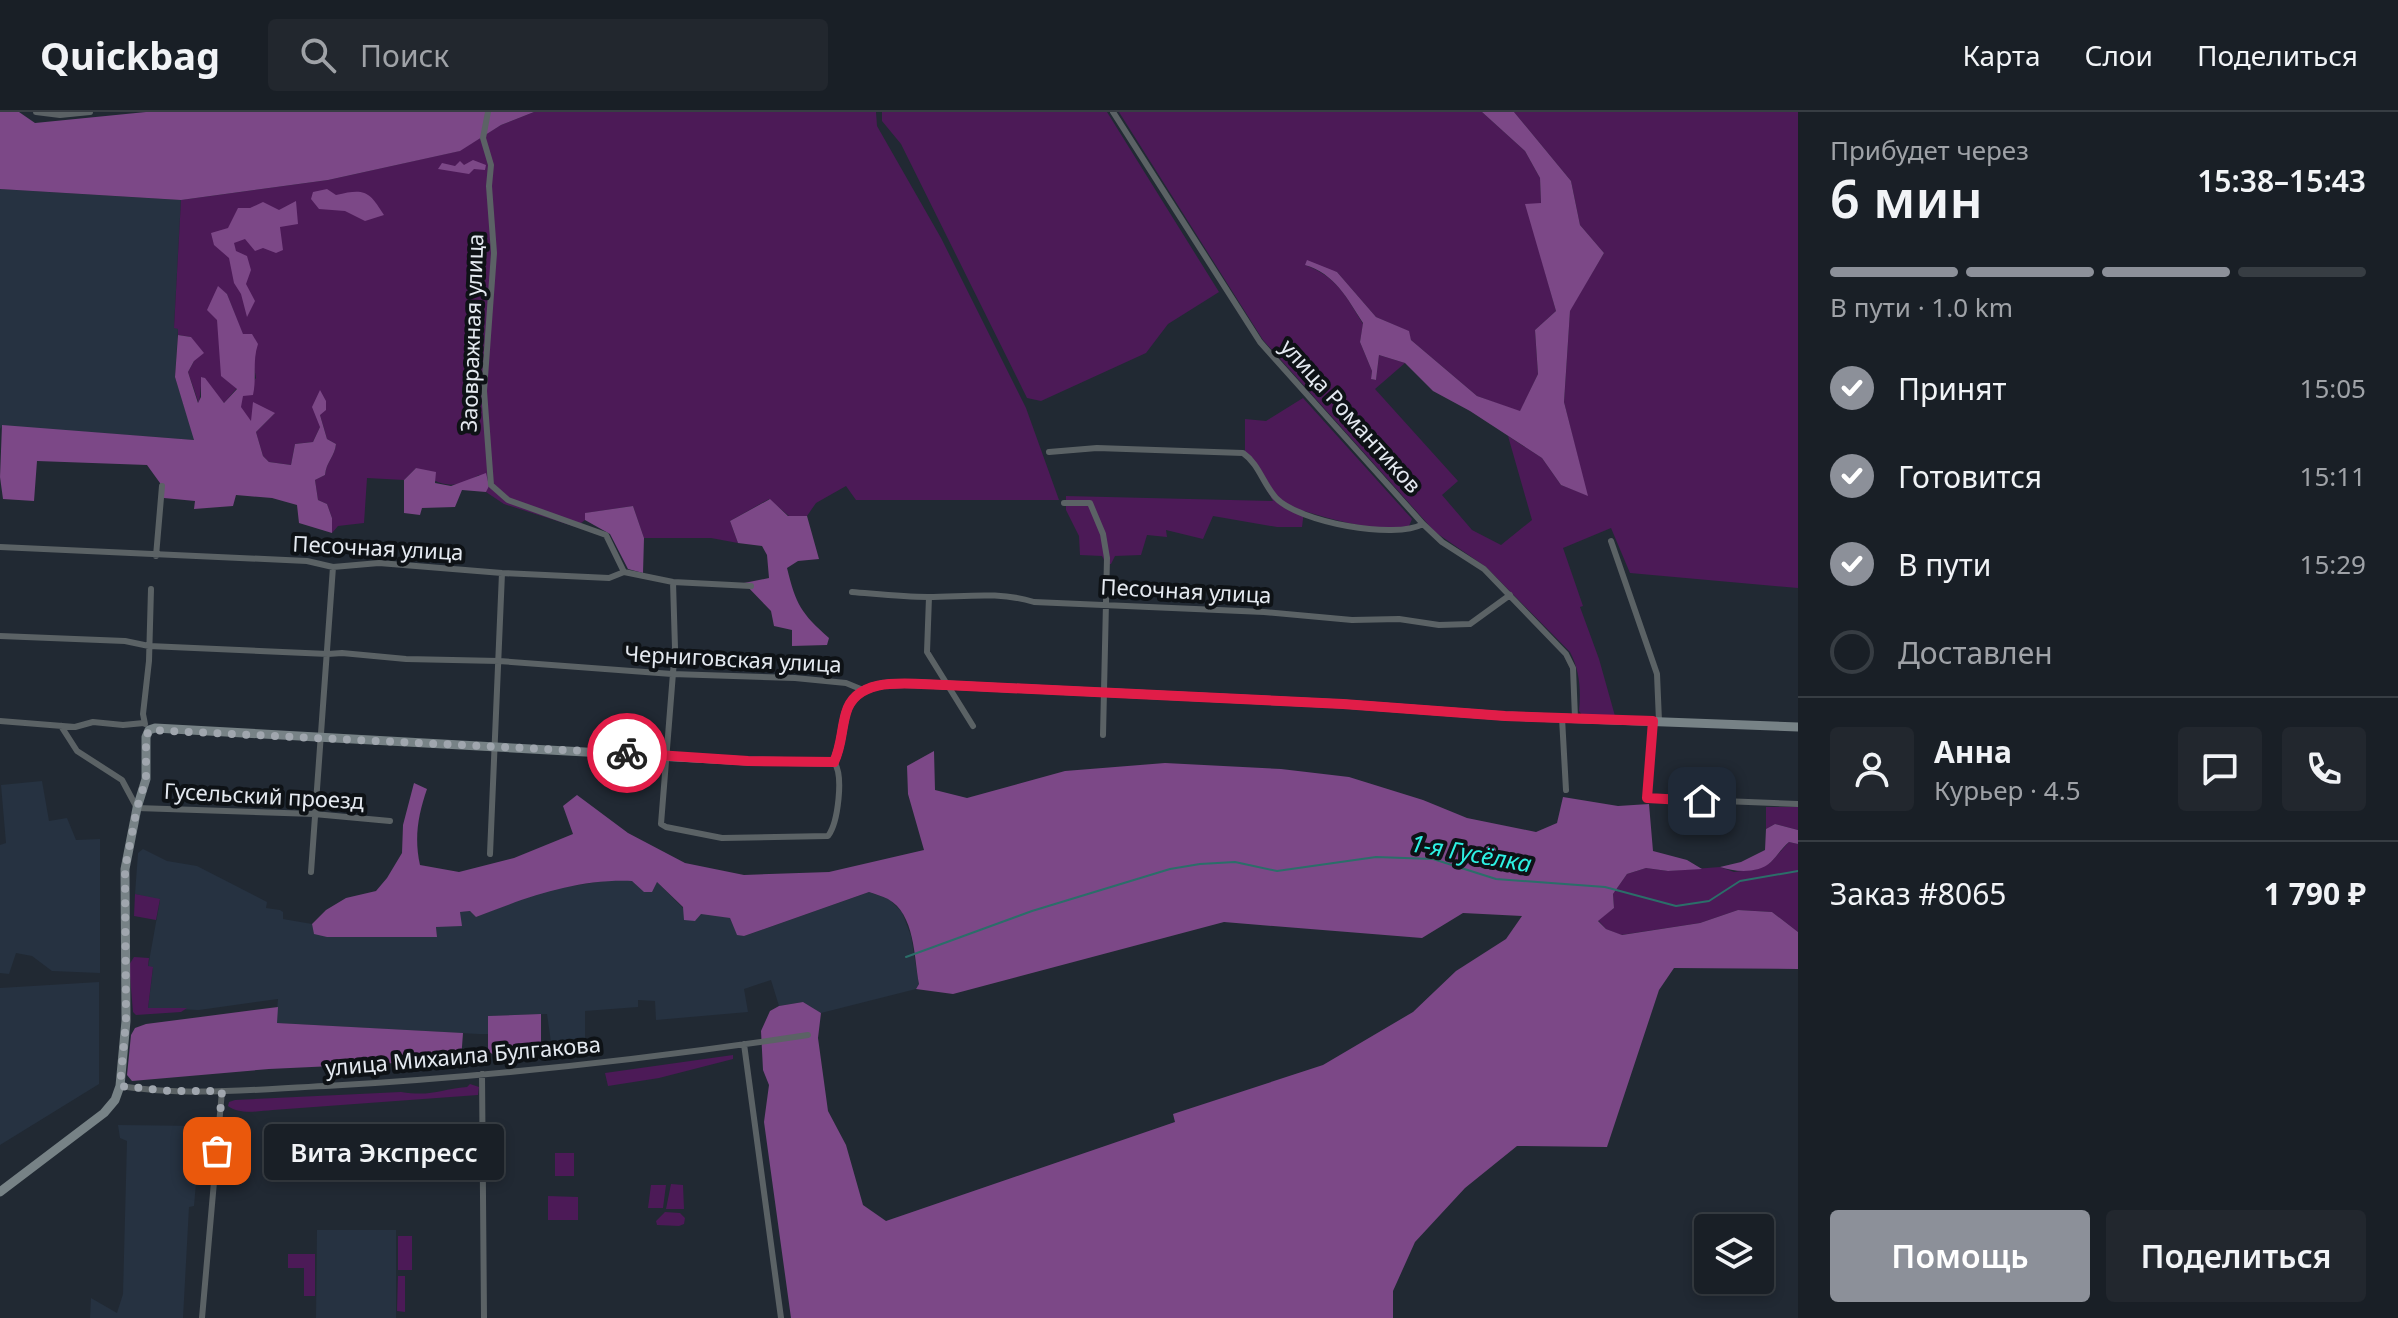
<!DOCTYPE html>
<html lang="ru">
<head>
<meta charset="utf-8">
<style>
	:root { --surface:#191f26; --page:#22272e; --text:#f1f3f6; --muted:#9fa2a7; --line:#373d43; --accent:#8c9099 }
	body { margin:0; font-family:"Noto Sans",sans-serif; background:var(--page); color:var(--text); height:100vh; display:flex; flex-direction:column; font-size:30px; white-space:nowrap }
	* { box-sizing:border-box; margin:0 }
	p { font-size:26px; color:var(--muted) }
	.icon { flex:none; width:44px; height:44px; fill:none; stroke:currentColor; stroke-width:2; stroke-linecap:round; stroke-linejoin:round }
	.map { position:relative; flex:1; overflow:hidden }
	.details { display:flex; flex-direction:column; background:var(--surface); width:600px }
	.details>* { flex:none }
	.tools { position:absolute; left:1694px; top:1102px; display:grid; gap:16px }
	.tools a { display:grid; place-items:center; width:80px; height:80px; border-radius:8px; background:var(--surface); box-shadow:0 4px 12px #0003,0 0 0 2px var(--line); font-size:40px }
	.pin { position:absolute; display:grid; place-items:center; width:68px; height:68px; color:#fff; margin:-34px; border-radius:16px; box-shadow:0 4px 12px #0006 }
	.courier { position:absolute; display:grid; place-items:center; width:80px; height:80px; margin:-40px; border:6px solid #e11d48; border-radius:50%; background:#fff; color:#222; box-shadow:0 2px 10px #0007 }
	.bubble { position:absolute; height:56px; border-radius:8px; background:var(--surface); box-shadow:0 4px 12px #0003,0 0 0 2px var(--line); font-size:26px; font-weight:600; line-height:56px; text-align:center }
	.headline em { font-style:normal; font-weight:600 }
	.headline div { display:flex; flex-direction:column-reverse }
	.headline { display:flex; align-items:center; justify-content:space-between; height:136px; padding:0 32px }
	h1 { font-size:52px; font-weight:600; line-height:60px }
	.bar { display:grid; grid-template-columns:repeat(4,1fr); gap:12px 8px; align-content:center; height:96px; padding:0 32px }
	.bar i { height:10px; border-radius:6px; background:var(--line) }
	.bar .selected { background:var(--accent) }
	.bar p { grid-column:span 4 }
	.line { display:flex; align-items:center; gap:20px; padding:0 32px; border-top:2px solid var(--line) }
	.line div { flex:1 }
	.round { display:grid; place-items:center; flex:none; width:84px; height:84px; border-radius:8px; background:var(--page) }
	ol { padding:0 32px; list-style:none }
	li { display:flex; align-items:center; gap:24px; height:88px }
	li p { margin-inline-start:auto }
	li .icon { padding:8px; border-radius:50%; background:var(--accent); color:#fff; stroke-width:4 }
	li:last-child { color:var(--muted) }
	li i { width:44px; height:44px; border:4px solid var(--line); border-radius:50% }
	.action { display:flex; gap:16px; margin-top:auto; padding:16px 32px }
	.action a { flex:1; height:92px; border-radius:8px; background:var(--accent); color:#fff; font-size:32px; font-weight:600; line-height:92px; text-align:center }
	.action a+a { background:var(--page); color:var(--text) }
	header { display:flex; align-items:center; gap:48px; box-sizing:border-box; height:112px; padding:0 40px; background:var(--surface); border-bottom:2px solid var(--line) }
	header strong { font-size:38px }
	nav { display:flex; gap:44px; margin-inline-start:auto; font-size:28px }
	.search { width:560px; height:72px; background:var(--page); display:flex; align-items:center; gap:20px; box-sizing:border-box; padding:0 28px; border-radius:8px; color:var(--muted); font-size:30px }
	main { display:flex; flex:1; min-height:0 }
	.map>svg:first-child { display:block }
</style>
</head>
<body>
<header>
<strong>Quickbag</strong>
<div class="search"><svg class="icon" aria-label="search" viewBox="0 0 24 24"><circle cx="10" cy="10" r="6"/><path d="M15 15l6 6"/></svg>Поиск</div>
<nav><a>Карта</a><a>Слои</a><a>Поделиться</a></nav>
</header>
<main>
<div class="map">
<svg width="1798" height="1206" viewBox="0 0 1798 1206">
	<rect width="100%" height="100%" fill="#212933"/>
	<path fill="#263241" d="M0,77L181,88L174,215L178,217L175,265L195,328L2,314L0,317Z
		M42,669L49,709L67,706L76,728L100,727V861L52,859L32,844L16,841L9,862L0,861V733L6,731L1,673Z
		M143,737L167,749L197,754L267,790L266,796L280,798L283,800V807L312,812L314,821L437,824L436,815L459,800L470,799L476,805L545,778L611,768L656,769L683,796L730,806L737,822L744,824L869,780L889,787L902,800L911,824L919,872L916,877L821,901L803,890L779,894L771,868L744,877L748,900L656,908L655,889L638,888V895L585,899V936L579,942L556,943L552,937L547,902L488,904V922H479L276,911L278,887L199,898L148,896L153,856L148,855L160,788L135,782L138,741Z
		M99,870V972L0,1033V876Z
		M118,1013L201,1014L194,1094L189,1095L183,1206H90L91,1186L117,1201L123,1182L127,1029L120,1026Z
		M317,1118H396V1206H316Z"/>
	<path fill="#4c1a57" d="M534,0H876L877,14L941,126L1026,296L1059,388H856L846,374L816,391L807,404H789L769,387L730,409L738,431L711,426H644L633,394L586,401L585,408L576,415L504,392L486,380L489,373L479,363C452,379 439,374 416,356L404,368L367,366L364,411L338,414L332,421V406L327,392L318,388L315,368L325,363C326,350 335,344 336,332L327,327L320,303V279V315L313,330L295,332L291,353L269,350L263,344L256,320L274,302L251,310L240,295L242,284L256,266L253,249L227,182L218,175C213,213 223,241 237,276L224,291L202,265L199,292L188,260L194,249L191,225L178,223V217L174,216L181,88L328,68L459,39L501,13Z
		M882,0H1107L1219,180L1168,212L1146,241L1041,289L1027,286L901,32L882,9Z
		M1119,0H1482L1525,39L1540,66L1541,92H1526L1556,199L1535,218L1538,262L1520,300L1477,284L1411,228L1408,219L1376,205L1337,160L1305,153C1337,165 1346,184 1363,212L1360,230L1372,259L1371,267L1376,268L1379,243L1405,251L1375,277L1458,369L1442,383L1472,418L1501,433L1532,408L1508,324L1542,346L1561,373L1587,383L1564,290L1570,198L1604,141L1580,113L1571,69L1514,0H1798V476L1630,461L1611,416L1563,436L1583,494L1580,495L1599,547L1615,604H1583L1579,599C1581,579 1580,559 1570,540L1486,455L1435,420L1263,228Z
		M1303,286L1412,407L1409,414C1374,420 1337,409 1304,399L1302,415H1277L1213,404L1203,427L1166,418L1167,425L1147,423L1141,443L1115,444L1111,452H1106L1102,444L1080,443L1079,424L1066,398V384L1273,389L1245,340V307L1266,309Z
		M1766,695H1798V718L1775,712L1766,717Z
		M1789,730L1798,732V820L1772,800L1738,798L1700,811L1621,823L1606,817L1598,808L1614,796L1613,782L1627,762L1646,756L1668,759L1720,755L1734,760L1757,757L1770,751Z
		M135,782L160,787L156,808L134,804Z
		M134,845L149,846L148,854L153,855L148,896H187L181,900L136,903L133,900L129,853Z
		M733,943V947L659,966L608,974L605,961Z
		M470,972L479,975L478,983L273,998C259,999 239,1003 228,994L229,990L235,988L401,980C432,985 440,977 467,975Z
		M555,1041H574V1064H555Z
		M671,1072L683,1073L684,1097H666Z
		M651,1073H666L663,1096H648Z
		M548,1084L578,1085V1108H548Z
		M665,1100L680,1101L685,1106L684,1112L679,1114L657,1113L656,1109Z
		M398,1124H412V1158H398Z
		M288,1142H315V1184H304V1156H288Z
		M398,1164H405V1200L397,1199Z"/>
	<path fill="#7c4887" d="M0,0H19L35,11L146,0H534L501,13L460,39L328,68L181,88L0,77Z
		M1482,0H1514L1571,69L1580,113L1604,141L1570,199L1564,290L1588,384L1561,373L1542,346L1470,299L1433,279L1405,251L1379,243L1376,268L1371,267L1372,259L1360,230L1363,211C1347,186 1335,162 1305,153L1307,148L1337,160L1376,205L1409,219L1411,228L1477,284L1520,299L1538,262L1535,218L1556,199L1525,92L1541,91L1540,66L1525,39Z
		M473,48L486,53L485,58L474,57L469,62L438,57L442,51L455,54L460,49L464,53Z
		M327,77L336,83C365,76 369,79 384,103L365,109L345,99L319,97L311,87L313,80Z
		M296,89L298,112L280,115L283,138L276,141L263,136L255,139L245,127L234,131L236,139L247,144L251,158L246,172L255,189L247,205L241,182L234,171L229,146L214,133L211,121L228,116L238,96H250L263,90L279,98Z
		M218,174L227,182L243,222H252L258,232C252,250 257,265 253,283L243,284L241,295L251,309L253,290L275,301L256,320L263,344L269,350L291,353L295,332L313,330L320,315L312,295L320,278L326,289V298L320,303L327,327L336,332C335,344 326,350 325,363L315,368L318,388L327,392L332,406V421L299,411L297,393L272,386L236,383L233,394L194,397L195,389L164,386L160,371L147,353L37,349L34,389L3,387L0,365L2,313L194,328L175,265L178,223L191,225L204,241L194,249L188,260L198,291L201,285V265L205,266L224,291L237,277L221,264L217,208L207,198Z
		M416,356L436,360L435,371L451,374L486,361L489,374L486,380L462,378L455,395L422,396L420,403L404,401V368Z
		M770,387L788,404H807L819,447L798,449L787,456C796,493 801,501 829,526L827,533L792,534V518L774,514L771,499L744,471L769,466L767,443L762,434L738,431L730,409Z
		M633,394L644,426L643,461L628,457L610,422L585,408V401Z
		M934,639L935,678L967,686L1065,659L1165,651L1281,657L1349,665L1423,688L1467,706L1536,720L1557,711L1563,685L1618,694L1649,692L1653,739L1687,748L1702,757L1668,759L1646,756L1627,762L1613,782L1614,796L1598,809L1606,817L1622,823L1700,811L1738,798L1772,800L1798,820V857L1674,856L1659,878L1607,1035L1517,1034L1465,1076L1415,1130L1393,1179V1206H791L764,1010L769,973L763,958L761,919L770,899L779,894L803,890L821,901L818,926L828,999L846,1033L863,1093L886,1109L1175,1010L1173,1002L1323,953L1413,900L1456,859L1506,827L1522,804L1463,801L1422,826L1224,810L953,882L916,877L919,872C914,845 915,802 888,787C882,784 875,782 869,780L744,824L737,823L730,806L701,802L695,809L684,808L683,795L657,770L652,780H644L632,769C575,767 528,785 476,805L470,799L460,800L462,814L436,815L437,825H327L314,822L312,812L326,798L346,786L376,779L387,766L402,741L403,713L414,671L427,677C418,703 414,726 420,753L459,760L514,746L573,722L563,694L577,683L628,721L685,751L744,763L829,760L924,738L908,682L907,654Z
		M1775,712L1798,718V732L1789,730C1782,736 1777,744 1771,750C1758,762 1735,760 1720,755L1741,750L1765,738L1766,717Z
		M278,895L277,911L463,921L461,948L269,957L132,969L127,963L131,923L135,916L146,912Z
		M541,902V935L534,943L498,946L488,939V904Z"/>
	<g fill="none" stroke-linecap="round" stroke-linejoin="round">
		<path stroke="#2b6e69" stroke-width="2" d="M906,845L1032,799L1170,757L1200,752L1235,750L1277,759L1376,745L1433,747L1496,767L1605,775L1676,794L1709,789L1740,769L1798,759"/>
		<path stroke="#5b6265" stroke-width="6" d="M36,0L60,3L90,0
			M488,0L483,26L491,53L489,74L494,141L484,279L491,373L508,388L606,423L624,460
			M1113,0L1260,230L1423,412L1442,430L1484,457L1566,542L1573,556L1575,606
			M1049,340L1097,336L1243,341C1259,352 1263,372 1276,386C1299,410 1395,428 1423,412
			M1064,391H1090L1103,422L1107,446L1103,623
			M1611,429L1657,562L1659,609
			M0,435L307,449L333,455L379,451L502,461L609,466L624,460L673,470L751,474
			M156,444L162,374
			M673,470L675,536L661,712L666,715L722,726L828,724C838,711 844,663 834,650
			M852,480C877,482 902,485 928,485C964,485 998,479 1034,490L1264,500L1352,508L1399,507L1439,513L1470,512L1510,483
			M929,485L927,540L973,614
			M0,524L125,529L149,534L328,542L342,541L406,547L499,549L672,562L795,566L846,571L863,578
			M1562,606L1566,678
			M0,609L75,615L93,610L123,613L144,611
			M1653,609L1647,686L1798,692
			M145,612L143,602L149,549L151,477
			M61,614L77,639L122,668L137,696L314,702L390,709
			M490,742L502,461
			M311,760L333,455
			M744,932L781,1206
			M482,962L484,1206
			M120,974C187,985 258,977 326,974C487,965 648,947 808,923
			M202,1206L222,979"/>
		<path stroke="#778286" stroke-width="9" d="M0,1080L104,1001L115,988L120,974L126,909L125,757L137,696L146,667V625L149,618L155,616L748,649L834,650C842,633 841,618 846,601C857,561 914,573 946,573L1343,592L1505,604L1798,615"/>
	</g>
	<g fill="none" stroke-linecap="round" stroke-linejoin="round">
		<path stroke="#a0a6ae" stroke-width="8" stroke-dasharray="0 14.4" d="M217,1039L222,979H170L120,974L126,909L125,757L137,696L146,667V625L149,618L627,641"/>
		<path stroke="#e11d48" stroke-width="10" d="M627,641L748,649L834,650C842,633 841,618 846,601C857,561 914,573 946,573L1343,592L1505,604L1653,609L1647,686L1702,689"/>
	</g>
	<g text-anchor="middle" stroke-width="8" stroke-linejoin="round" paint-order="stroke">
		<g font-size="22" fill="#e4e9f0" stroke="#0e1216">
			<text transform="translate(472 221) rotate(-88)" y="8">Заовражная улица</text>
			<text transform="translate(1351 304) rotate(48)" y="8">улица Романтиков</text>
			<text transform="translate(378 436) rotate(3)" y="8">Песочная улица</text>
			<text transform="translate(1186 479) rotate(3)" y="8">Песочная улица</text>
			<text transform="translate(733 547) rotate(3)" y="8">Черниговская улица</text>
			<text transform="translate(264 684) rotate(3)" y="8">Гусельский проезд</text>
			<text transform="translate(463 944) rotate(-5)" y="8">улица Михаила Булгакова</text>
		</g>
		<g font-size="24" font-style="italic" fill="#2df1e3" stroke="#0e1216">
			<text transform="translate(1471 742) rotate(10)" y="8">1-я Гусёлка</text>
		</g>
	</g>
</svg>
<div class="tools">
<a><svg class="icon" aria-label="layers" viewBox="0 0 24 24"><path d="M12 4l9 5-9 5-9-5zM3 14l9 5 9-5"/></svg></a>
</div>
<div class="pin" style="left:217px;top:1039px;background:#ea580c"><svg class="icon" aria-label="bag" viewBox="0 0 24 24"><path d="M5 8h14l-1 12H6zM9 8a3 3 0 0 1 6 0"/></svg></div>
<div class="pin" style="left:1702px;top:689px;background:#1f2937"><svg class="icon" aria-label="home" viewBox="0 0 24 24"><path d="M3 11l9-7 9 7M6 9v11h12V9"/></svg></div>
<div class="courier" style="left:627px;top:641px"><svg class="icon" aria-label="bike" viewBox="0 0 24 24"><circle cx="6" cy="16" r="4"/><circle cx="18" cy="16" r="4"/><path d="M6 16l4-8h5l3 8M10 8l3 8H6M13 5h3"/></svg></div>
<div class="bubble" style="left:264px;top:1012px;width:240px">Вита Экспресс</div>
</div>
<section class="details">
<div class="headline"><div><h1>6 мин</h1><p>Прибудет через</p></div><em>15:38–15:43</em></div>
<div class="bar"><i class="selected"></i><i class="selected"></i><i class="selected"></i><i></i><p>В пути · 1.0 km</p></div>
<ol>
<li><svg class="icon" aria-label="check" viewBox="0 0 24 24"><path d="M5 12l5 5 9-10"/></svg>Принят<p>15:05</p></li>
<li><svg class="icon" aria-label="check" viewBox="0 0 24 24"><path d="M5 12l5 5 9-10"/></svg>Готовится<p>15:11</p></li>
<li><svg class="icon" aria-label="check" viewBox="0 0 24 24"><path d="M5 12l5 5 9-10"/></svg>В пути<p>15:29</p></li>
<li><i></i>Доставлен</li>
</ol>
<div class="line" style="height:144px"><a class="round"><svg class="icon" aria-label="person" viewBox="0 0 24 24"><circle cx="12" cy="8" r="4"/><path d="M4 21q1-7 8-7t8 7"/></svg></a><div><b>Анна</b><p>Курьер · 4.5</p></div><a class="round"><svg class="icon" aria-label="chat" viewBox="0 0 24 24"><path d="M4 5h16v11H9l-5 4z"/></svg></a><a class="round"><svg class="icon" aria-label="phone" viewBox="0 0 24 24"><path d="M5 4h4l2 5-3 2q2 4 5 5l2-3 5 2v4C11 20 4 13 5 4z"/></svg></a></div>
<div class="line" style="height:104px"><div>Заказ #8065</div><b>1 790 ₽</b></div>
<div class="action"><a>Помощь</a><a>Поделиться</a></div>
</section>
</main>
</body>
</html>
